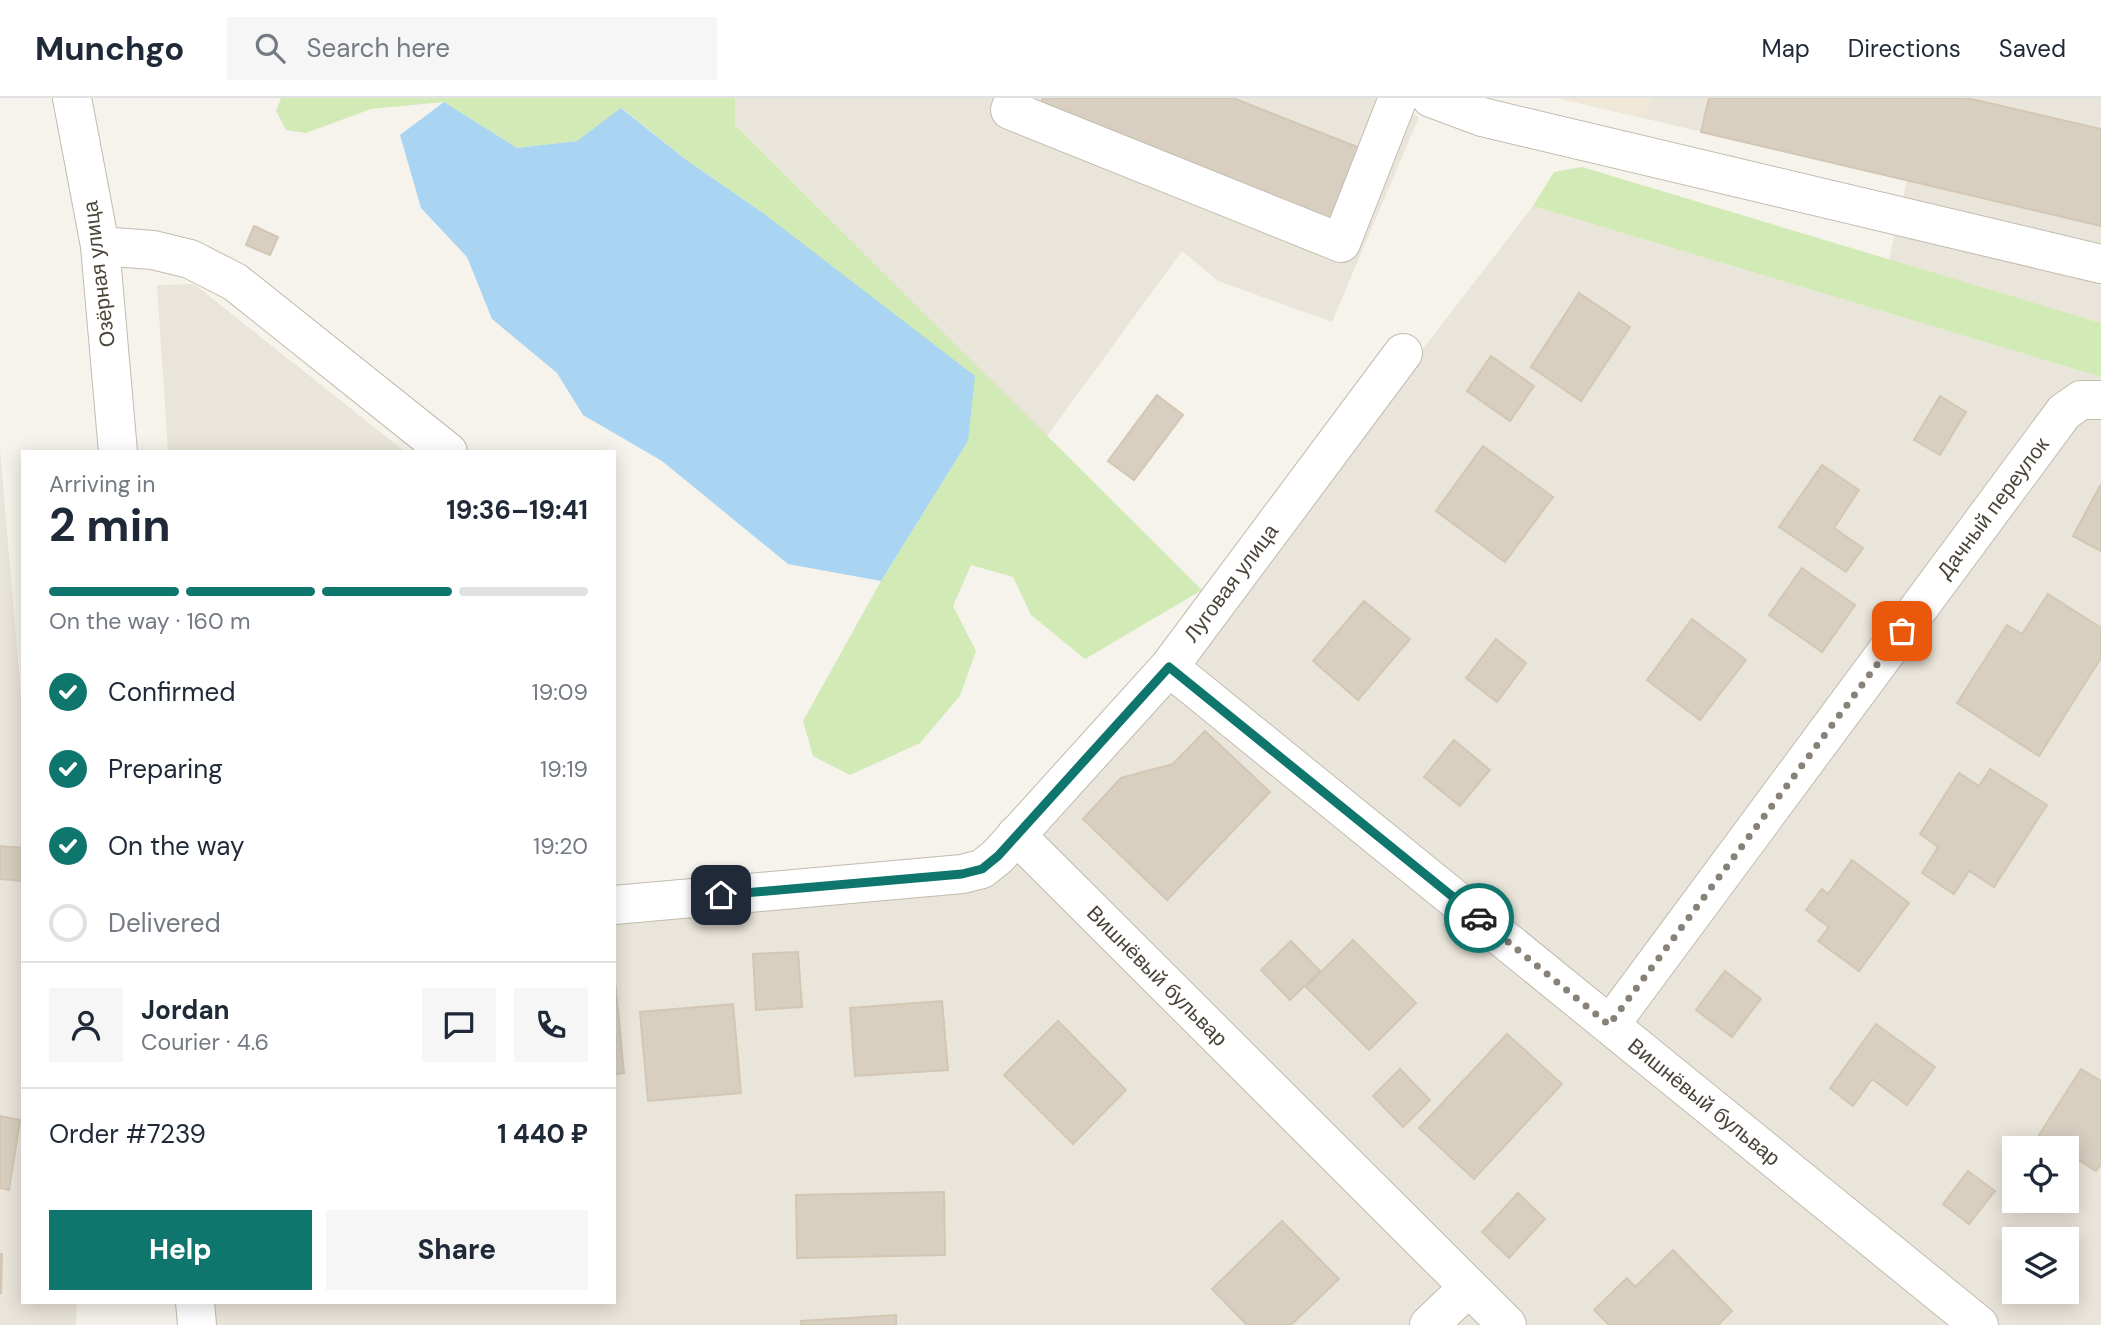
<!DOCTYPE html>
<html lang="en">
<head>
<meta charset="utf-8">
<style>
	:root { --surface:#fff; --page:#f6f6f7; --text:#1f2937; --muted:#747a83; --line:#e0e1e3; --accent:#0f766e }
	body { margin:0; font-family:"DM Sans",sans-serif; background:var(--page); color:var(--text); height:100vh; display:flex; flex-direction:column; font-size:26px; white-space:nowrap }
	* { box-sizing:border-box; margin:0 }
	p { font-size:23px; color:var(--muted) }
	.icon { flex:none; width:38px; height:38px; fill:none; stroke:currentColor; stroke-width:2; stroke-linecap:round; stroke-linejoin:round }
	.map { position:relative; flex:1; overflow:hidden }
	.panel { position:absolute; left:21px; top:352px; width:595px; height:854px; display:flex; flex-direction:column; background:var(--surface); border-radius:0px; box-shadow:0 4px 18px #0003 }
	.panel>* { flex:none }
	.tools { position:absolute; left:2002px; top:1038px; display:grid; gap:14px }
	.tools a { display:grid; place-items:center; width:77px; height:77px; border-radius:0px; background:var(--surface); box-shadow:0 4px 18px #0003; font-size:35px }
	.pin { position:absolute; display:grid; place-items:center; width:60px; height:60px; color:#fff; margin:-30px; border-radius:14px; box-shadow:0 4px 10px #0006 }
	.courier { position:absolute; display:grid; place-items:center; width:70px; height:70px; margin:-35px; border:5px solid #0f766e; border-radius:50%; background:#fff; color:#222; box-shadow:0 2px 9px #0007 }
	.summary em { font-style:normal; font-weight:700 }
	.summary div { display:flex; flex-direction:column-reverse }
	.summary { display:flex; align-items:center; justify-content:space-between; height:119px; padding:0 28px }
	h1 { font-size:46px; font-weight:700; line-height:52px }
	.bar { display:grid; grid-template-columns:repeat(4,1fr); gap:10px 7px; align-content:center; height:84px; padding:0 28px }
	.bar i { height:9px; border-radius:5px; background:var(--line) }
	.bar .on { background:var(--accent) }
	.bar p { grid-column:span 4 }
	.line { display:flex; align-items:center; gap:18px; padding:0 28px; border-top:2px solid var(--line) }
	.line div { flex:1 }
	.round { display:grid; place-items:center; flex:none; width:74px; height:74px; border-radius:0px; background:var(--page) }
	ol { padding:0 28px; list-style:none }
	li { display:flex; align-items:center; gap:21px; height:77px }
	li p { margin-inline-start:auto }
	li .icon { padding:7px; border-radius:50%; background:var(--accent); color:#fff; stroke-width:4 }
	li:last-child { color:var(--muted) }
	li i { width:38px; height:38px; border:4px solid var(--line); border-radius:50% }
	.action { display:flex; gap:14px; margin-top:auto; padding:14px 28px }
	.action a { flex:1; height:80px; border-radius:0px; background:var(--accent); color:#fff; font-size:28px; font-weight:700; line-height:80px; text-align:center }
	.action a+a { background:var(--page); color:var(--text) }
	header { display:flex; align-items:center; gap:42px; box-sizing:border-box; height:98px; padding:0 35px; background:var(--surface); border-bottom:2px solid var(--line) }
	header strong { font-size:33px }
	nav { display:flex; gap:38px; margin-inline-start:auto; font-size:24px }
	.search { width:490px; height:63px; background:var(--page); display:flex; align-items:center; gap:18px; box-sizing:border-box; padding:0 24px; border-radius:0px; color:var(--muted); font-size:26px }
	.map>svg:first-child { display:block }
</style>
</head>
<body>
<header>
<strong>Munchgo</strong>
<div class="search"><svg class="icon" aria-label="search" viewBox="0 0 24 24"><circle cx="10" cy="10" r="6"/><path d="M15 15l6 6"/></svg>Search here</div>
<nav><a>Map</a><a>Directions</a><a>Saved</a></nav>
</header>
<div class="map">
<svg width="2101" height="1227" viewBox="0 0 2101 1227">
	<rect width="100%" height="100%" fill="#f6f3ec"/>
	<path fill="#eae5da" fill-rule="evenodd" d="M735,0H1377L1419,19L1332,224L1218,183L1182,153L1047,338L735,27Z
		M1558,0H2101V225L1889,162L1907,82Z
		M1533,108L2101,279V1227H209L207,1204H614V822L997,784L1217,530L1422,252ZM2014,1050H2067V1102H2014ZM2014,1141H2067V1194H2014Z
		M194,186L404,353H168L157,187Z
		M0,351L23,621V1204H77L76,1227H0Z"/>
	<path fill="#efe8d6" d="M1558,0H1651L1646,21Z"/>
	<path fill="#d2eab5" d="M281,0H735V27L1202,492L1085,561L1031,517L1013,479L971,467L953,508L976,553L960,598L920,645L850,677L813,658L803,623L881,483L968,343L763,115L685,61L622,10L577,43L517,50L444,4L371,11L306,35L286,32L276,13Z
		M1582,69L2101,225V279L1533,108L1554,74Z"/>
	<path fill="#a9d4f2" d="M444,4L517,50L577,43L621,10L685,61L763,115L975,278L968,343L881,483L788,466L662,363L583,317L557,275L492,221L467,159L421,110L400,37Z"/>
	<path fill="#d8cfc1" stroke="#d3c7b4" stroke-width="2" d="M1043,0H1233L1360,50L1331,126L1039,10Z
		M1709,0H1967L2101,31V128L1701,34Z
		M254,128L278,139L270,157L246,147Z
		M1579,195L1630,229L1581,303L1531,269Z
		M1491,258L1534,288L1510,323L1467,293Z
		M1157,297L1183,317L1134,382L1108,363Z
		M1940,298L1966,314L1940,357L1914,342Z
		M1483,348L1553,399L1505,464L1436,413Z
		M1822,367L1859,392L1834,430L1863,450L1846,474L1779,429Z
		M2101,386V453L2073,438Z
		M1802,470L1855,507L1822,554L1769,517Z
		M2048,496L2101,530V560L2039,658L1957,605L2007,527L2022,536Z
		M1364,503L1410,541L1358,602L1313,563Z
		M1692,521L1746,562L1700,622L1647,582Z
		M1496,541L1526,565L1497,604L1466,580Z
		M1205,633L1270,694L1167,802L1083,721L1121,680L1173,666Z
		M1454,642L1490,672L1460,708L1424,679Z
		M1990,671L2047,707L1994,789L1969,773L1954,796L1922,775L1938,749L1920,736L1959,675L1979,688Z
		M0,748L23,750V783L0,781Z
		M1852,762L1909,805L1859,873L1818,843L1829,829L1806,812L1822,791L1828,796Z
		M1353,842L1416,905L1369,952L1306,889Z
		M1291,843L1320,873L1290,902L1261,872Z
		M798,854L802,909L756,912L753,856Z
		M614,873L624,975L614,976Z
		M1725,873L1761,901L1732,939L1696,912Z
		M942,903L948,972L855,978L850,910Z
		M733,906L741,995L648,1003L640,914Z
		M1058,923L1126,992L1073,1046L1004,977Z
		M1876,926L1935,969L1907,1007L1872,981L1853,1008L1830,990Z
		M1507,936L1562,986L1474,1081L1419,1030Z
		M1400,971L1430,1002L1403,1029L1373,998Z
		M2081,971L2101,983V1066L2096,1073L2067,1055V1050H2060L2039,1037Z
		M0,1018L20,1022L9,1092L0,1090Z
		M1968,1073L1995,1093L1969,1126L1943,1106Z
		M944,1094L945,1157L797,1160L796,1097Z
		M1518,1095L1545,1121L1509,1160L1482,1134Z
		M1282,1123L1339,1181L1291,1227H1247L1212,1191Z
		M1673,1152L1732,1213L1718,1227H1609L1594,1212L1627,1180L1635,1189Z
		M0,1156H2L1,1195H0Z
		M896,1217V1227H801V1223Z"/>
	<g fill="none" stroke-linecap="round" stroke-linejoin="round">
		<defs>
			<path id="minor" d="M72,0L100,148L118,354
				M1014,0L1010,12L1341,145L1398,0
				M1431,0L1482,19L2101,166
				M100,148L153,152L190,161L235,184L448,354
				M1169,569L1979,1227
				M1016,737L1507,1227
				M614,807L962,776L982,771L998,758L1169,569L1403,255
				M1610,927L2064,314L2081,302H2101
				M195,1204L197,1227
				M1429,1227L1469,1189"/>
		</defs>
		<use href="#minor" stroke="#c2bbae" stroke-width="40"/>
		<use href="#minor" stroke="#fff" stroke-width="38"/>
	</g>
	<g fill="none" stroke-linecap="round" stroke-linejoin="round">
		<path stroke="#878178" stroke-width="7" stroke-dasharray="0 12.6" d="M1479,820L1609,927L1902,533"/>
		<path stroke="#0f766e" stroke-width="9" d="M721,797L962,776L982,771L998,758L1169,569L1479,820"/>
	</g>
	<g text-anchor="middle" stroke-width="7" stroke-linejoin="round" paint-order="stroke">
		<g font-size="21" fill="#4b4439" stroke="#fff">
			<text transform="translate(99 176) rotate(-97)" y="7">Озёрная улица</text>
			<text transform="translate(1993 410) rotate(-53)" y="7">Дачный переулок</text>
			<text transform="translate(1231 485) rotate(-53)" y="7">Луговая улица</text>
			<text transform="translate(1157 878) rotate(45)" y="7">Вишнёвый бульвар</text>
			<text transform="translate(1704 1004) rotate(39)" y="7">Вишнёвый бульвар</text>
		</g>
	</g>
</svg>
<div class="tools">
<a><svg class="icon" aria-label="locate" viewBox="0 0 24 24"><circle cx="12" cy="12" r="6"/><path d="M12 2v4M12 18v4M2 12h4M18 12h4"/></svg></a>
<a><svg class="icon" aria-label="layers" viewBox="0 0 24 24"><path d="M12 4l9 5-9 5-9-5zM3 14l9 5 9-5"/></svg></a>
</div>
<div class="pin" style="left:1902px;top:533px;background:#ea580c"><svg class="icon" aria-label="bag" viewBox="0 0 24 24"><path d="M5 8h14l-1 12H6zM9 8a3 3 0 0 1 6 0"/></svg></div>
<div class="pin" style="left:721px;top:797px;background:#1f2937"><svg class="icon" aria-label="home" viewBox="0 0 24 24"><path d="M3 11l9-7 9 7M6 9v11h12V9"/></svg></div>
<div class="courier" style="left:1479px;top:820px"><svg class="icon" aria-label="car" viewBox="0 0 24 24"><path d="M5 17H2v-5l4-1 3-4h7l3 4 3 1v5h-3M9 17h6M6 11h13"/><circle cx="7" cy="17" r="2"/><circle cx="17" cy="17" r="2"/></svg></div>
<section class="panel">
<div class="summary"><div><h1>2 min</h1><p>Arriving in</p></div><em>19:36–19:41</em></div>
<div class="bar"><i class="on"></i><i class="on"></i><i class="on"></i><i></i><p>On the way · 160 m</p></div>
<ol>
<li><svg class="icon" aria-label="check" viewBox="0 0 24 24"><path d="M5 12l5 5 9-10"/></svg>Confirmed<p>19:09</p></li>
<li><svg class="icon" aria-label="check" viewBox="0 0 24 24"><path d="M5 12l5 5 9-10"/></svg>Preparing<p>19:19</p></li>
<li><svg class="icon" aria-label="check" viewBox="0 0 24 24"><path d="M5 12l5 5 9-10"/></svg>On the way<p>19:20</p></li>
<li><i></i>Delivered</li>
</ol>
<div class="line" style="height:126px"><a class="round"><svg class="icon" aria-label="person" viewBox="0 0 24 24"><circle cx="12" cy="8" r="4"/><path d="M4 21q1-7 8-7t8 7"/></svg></a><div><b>Jordan</b><p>Courier · 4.6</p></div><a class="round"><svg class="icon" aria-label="chat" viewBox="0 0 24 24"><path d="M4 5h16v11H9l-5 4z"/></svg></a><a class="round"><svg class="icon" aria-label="phone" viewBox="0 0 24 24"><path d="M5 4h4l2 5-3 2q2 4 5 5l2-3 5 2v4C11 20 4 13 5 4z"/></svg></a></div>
<div class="line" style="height:91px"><div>Order #7239</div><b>1 440 ₽</b></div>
<div class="action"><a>Help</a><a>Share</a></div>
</section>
</div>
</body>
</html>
